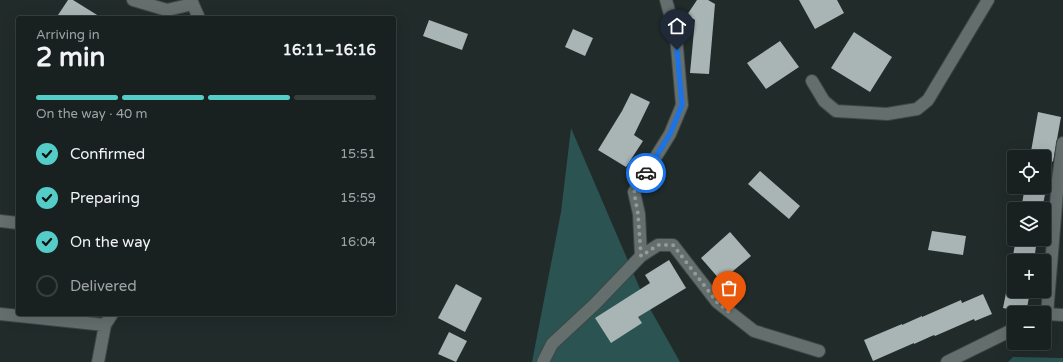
<!DOCTYPE html>
<html lang="en">
<head>
<meta charset="utf-8">
<style>
	:root { --surface:#192020; --page:#222829; --text:#f1f3f6; --muted:#9fa3a5; --line:#373e3e; --accent:#54cdc8 }
	body { margin:0; font-family:"Varela Round",sans-serif; background:var(--page); color:var(--text); height:100vh; display:flex; flex-direction:column; font-size:15px; white-space:nowrap }
	* { box-sizing:border-box; margin:0 }
	p { font-size:13px; color:var(--muted) }
	.icon { flex:none; width:22px; height:22px; fill:none; stroke:currentColor; stroke-width:2; stroke-linecap:round; stroke-linejoin:round }
	.map { position:relative; flex:1; overflow:hidden }
	.side { position:absolute; left:16px; top:16px; width:380px; height:300px; display:flex; flex-direction:column; background:var(--surface); border-radius:4px; box-shadow:0 4px 16px #0002,0 0 0 1px var(--line) }
	.side>* { flex:none }
	.controls { position:absolute; left:1007px; top:150px; display:grid; gap:8px }
	.controls a { display:grid; place-items:center; width:44px; height:44px; border-radius:4px; background:var(--surface); box-shadow:0 4px 16px #0002,0 0 0 1px var(--line); font-size:20px }
	.pin { position:absolute; display:grid; place-items:center; width:34px; height:34px; color:#fff; margin:-41px -17px; border-radius:50% 50% 50% 0; rotate:-45deg; box-shadow:0 0 4px #0007 }
	.pin .icon { rotate:45deg }
	.courier { position:absolute; display:grid; place-items:center; width:40px; height:40px; margin:-20px; border:3px solid #1a73e8; border-radius:50%; background:#fff; color:#222; box-shadow:0 1px 5px #0007 }
	.headline em { font-style:normal; font-weight:700 }
	.headline div { display:flex; flex-direction:column-reverse }
	.headline { display:flex; align-items:center; justify-content:space-between; height:68px; padding:0 20px }
	h1 { font-size:26px; font-weight:700; line-height:30px }
	.bar { display:grid; grid-template-columns:repeat(4,1fr); gap:6px 4px; align-content:center; height:48px; padding:0 20px }
	.bar i { height:5px; border-radius:3px; background:var(--line) }
	.bar .on { background:var(--accent) }
	.bar p { grid-column:span 4 }
	ol { padding:0 20px; list-style:none }
	li { display:flex; align-items:center; gap:12px; height:44px }
	li p { margin-inline-start:auto }
	li .icon { padding:4px; border-radius:50%; background:var(--accent); color:#111; stroke-width:4 }
	li:last-child { color:var(--muted) }
	li i { width:22px; height:22px; border:2px solid var(--line); border-radius:50% }
	.map>svg:first-child { display:block }
</style>
</head>
<body>
<div class="map">
<svg width="1063" height="362" viewBox="0 0 1063 362">
	<rect width="100%" height="100%" fill="#212b2a"/>
	<path fill="#2a5351" d="M571,128L644,298L680,362H532L561,212Z
		M1013,357L1063,358V362H1008Z"/>
	<path fill="#a8b5b4" d="M68,0H73L102,18H56Z
		M697,0H708L715,4L709,74L690,73L695,20L687,15Z
		M799,0H837L844,13L815,29Z
		M429,20L468,34L462,50L423,36Z
		M573,29L593,38L585,56L565,47Z
		M854,32L892,57L870,92L831,68Z
		M780,41L799,67L766,89L747,63Z
		M631,93L650,102L634,135L643,141L626,167L598,150L622,111Z
		M1038,112L1061,117L1053,162L1052,161L1042,209H1021L1025,187H1044V157H1030Z
		M760,171L800,206L789,219L748,184Z
		M932,231L966,236L963,255L928,250Z
		M730,232L751,256L721,281L701,258Z
		M1016,239H1037L1034,261H1012Z
		M669,260L686,288L638,317L642,323L611,343L595,318L650,283L645,275Z
		M456,284L482,298L465,332L438,318Z
		M1007,288L1014,289V291L1030,292L1026,313L1003,308Z
		M983,294L992,314L975,321L974,319L935,336L934,335L914,344V343L873,361L864,340L902,324V325L922,316V317L961,300L962,303Z
		M449,332L467,341L456,362L438,354Z"/>
	<g fill="none" stroke-linecap="round" stroke-linejoin="round">
		<defs>
			<path id="street" d="M133,0L167,10L193,4
				M191,0L199,18
				M812,81L824,101L836,111L887,114L917,109L928,100L988,0
				M1058,180L1063,143
				M0,221L18,223
				M641,256L639,214L634,192L670,134L682,105L676,36L666,0
				M0,314L105,325
				M1047,314L1058,180H1063
				M1044,315L1047,314L1063,315
				M98,362L105,325L112,314
				M543,362L552,344L595,304L641,256L658,245H673L717,302L754,331L819,351
				M947,362L1014,329"/>
		</defs>
		<use href="#street" stroke="#3e4646" stroke-width="14"/>
		<use href="#street" stroke="#636e6d" stroke-width="12"/>
	</g>
	<g fill="none" stroke-linecap="round" stroke-linejoin="round">
		<path stroke="#939b9a" stroke-width="4" stroke-dasharray="0 7.2" d="M646,173L634,192L638,214L641,256L658,245H673L717,302L729,312"/>
		<path stroke="#1a73e8" stroke-width="5" d="M646,173L670,134L682,105L677,50"/>
	</g>
</svg>
<div class="controls">
<a><svg class="icon" aria-label="locate" viewBox="0 0 24 24"><circle cx="12" cy="12" r="6"/><path d="M12 2v4M12 18v4M2 12h4M18 12h4"/></svg></a>
<a><svg class="icon" aria-label="layers" viewBox="0 0 24 24"><path d="M12 4l9 5-9 5-9-5zM3 14l9 5 9-5"/></svg></a>
<a>+</a>
<a>−</a>
</div>
<div class="pin" style="left:729px;top:312px;background:#ea580c"><svg class="icon" aria-label="bag" viewBox="0 0 24 24"><path d="M5 8h14l-1 12H6zM9 8a3 3 0 0 1 6 0"/></svg></div>
<div class="pin" style="left:677px;top:50px;background:#1f2937"><svg class="icon" aria-label="home" viewBox="0 0 24 24"><path d="M3 11l9-7 9 7M6 9v11h12V9"/></svg></div>
<div class="courier" style="left:646px;top:173px"><svg class="icon" aria-label="car" viewBox="0 0 24 24"><path d="M5 17H2v-5l4-1 3-4h7l3 4 3 1v5h-3M9 17h6M6 11h13"/><circle cx="7" cy="17" r="2"/><circle cx="17" cy="17" r="2"/></svg></div>
<section class="side">
<div class="headline"><div><h1>2 min</h1><p>Arriving in</p></div><em>16:11–16:16</em></div>
<div class="bar"><i class="on"></i><i class="on"></i><i class="on"></i><i></i><p>On the way · 40 m</p></div>
<ol>
<li><svg class="icon" aria-label="check" viewBox="0 0 24 24"><path d="M5 12l5 5 9-10"/></svg>Confirmed<p>15:51</p></li>
<li><svg class="icon" aria-label="check" viewBox="0 0 24 24"><path d="M5 12l5 5 9-10"/></svg>Preparing<p>15:59</p></li>
<li><svg class="icon" aria-label="check" viewBox="0 0 24 24"><path d="M5 12l5 5 9-10"/></svg>On the way<p>16:04</p></li>
<li><i></i>Delivered</li>
</ol>
</section>
</div>
</body>
</html>
